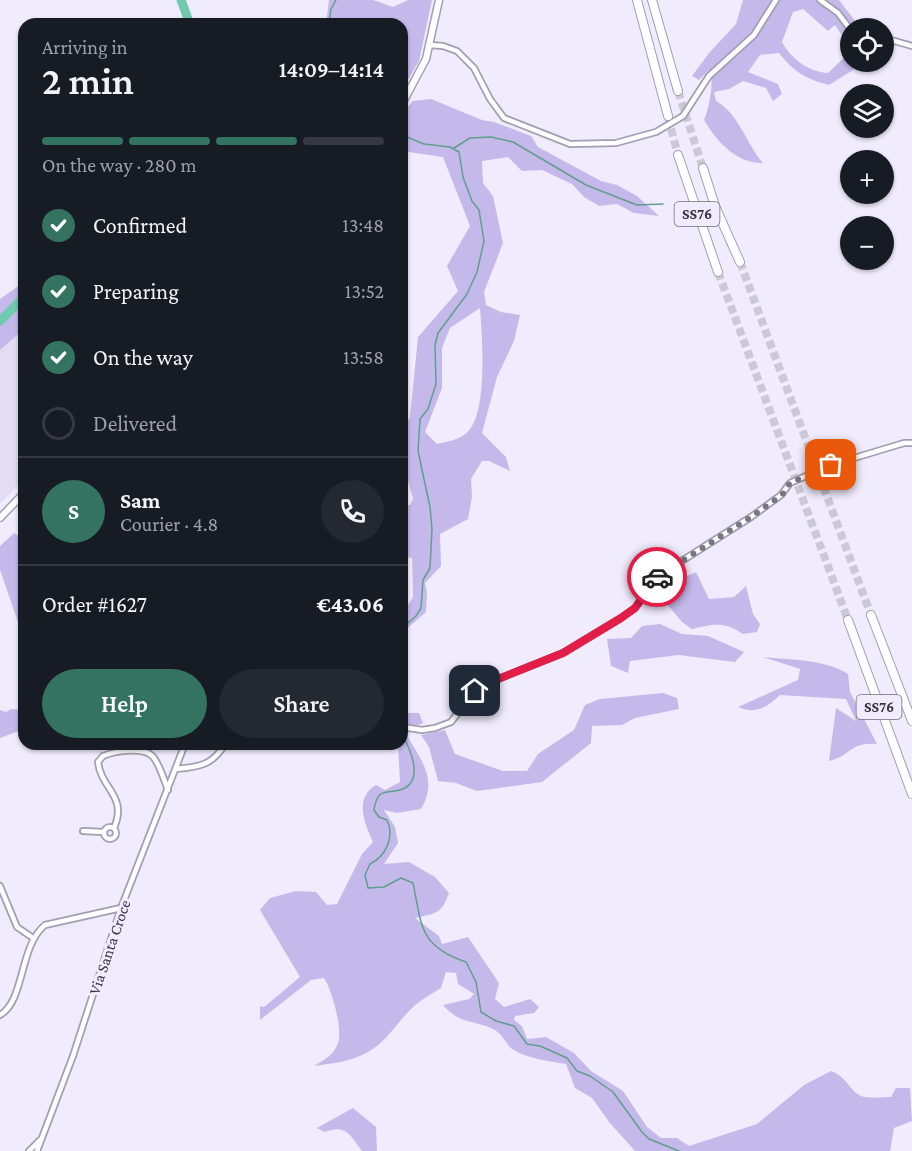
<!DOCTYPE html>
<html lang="en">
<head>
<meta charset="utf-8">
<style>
	:root { --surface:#171b24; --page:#242831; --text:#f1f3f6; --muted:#9ea1a6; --line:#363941; --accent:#337360 }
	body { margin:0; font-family:"Crimson Pro",serif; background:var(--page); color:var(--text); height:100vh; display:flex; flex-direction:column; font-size:22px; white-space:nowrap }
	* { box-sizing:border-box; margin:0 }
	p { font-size:20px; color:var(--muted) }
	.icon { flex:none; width:33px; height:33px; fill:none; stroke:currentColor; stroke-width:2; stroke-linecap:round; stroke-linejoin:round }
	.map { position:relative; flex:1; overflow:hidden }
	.drawer { position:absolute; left:18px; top:18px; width:390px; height:732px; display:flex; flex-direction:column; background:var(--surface); border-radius:18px; box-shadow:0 2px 4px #0004 }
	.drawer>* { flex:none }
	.tools { position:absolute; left:840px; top:18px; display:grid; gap:12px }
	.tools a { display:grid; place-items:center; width:54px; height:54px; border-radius:50%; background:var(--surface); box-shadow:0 2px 4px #0004; font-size:30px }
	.pin { position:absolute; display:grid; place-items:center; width:51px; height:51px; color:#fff; margin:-26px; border-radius:12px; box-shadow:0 3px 9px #0006 }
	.courier { position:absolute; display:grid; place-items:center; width:60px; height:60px; margin:-30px; border:4px solid #e11d48; border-radius:50%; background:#fff; color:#222; box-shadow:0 2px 8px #0007 }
	.headline em { font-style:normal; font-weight:600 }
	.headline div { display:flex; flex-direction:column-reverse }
	.headline { display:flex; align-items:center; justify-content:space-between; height:102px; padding:0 24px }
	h1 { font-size:39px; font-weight:600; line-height:45px }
	.bar { display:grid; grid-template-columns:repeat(4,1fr); gap:9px 6px; align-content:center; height:72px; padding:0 24px }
	.bar i { height:8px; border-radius:4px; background:var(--line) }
	.bar .selected { background:var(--accent) }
	.bar p { grid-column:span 4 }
	.line { display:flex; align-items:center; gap:15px; padding:0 24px; border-top:2px solid var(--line) }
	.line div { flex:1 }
	.round { display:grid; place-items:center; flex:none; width:63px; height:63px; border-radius:32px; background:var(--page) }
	ol { padding:0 24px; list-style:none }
	li { display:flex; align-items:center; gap:18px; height:66px }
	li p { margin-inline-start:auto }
	li .icon { padding:6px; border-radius:50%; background:var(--accent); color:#fff; stroke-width:4 }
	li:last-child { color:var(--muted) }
	li i { width:33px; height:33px; border:3px solid var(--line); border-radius:50% }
	.primary-button { display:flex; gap:12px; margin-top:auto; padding:12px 24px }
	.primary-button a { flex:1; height:69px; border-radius:36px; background:var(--accent); color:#fff; font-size:24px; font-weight:600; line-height:69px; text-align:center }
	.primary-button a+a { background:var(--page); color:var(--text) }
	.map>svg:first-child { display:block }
</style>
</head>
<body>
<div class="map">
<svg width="912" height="1151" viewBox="0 0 912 1151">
	<rect width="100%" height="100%" fill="#f0ecfd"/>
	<path fill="#e2ddf3" d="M24,329V479L0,504V350Z"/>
	<path fill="#c5b9eb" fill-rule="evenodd" d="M329,0H373L393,7L408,0H432L419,61L402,90V24H326Z
		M743,0H839L859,26L869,28H850V42L846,41L835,25L828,31L803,9L793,12L782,42C791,59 809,72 828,73L850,52V62H861L853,70L829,85C806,79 794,72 779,53L760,55L748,72L778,84L782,94L773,101L766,88L743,81L729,89L714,92L716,101C739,114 746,143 763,163C737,164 716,141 704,120C709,109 715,80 709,70L699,80L692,76L709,53L736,24Z
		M431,99L482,120L494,122L531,136L538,147L601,181L617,185L637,196L659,216L634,213L617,204L599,206L584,197L572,184L542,170L522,171L508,157L482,161L483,183L493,196L503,243L484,292L486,305L501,312L520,315L514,341L497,377L482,433L506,457L510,471L489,461H482L471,479L472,497L468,519L440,534L441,566L425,583L427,592L426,612L402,633V607H407L413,597L412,558L402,556V506L410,505L413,499L402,458V431L410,417L418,337L458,291L447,266L470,226L443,157L402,151V113L413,101ZM480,308C482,335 489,420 464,435C457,440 446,442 437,444L425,432L442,388V348L450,328Z
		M24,282V329L0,350V299Z
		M14,533L24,539L22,659L18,622L0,570V546Z
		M696,572L709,599L734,597L746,586L753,614L760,624L757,632L743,634C724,621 714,624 692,629L682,622L666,603L669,584Z
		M660,624L682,634L708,636L744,652L735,662L679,655L630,661L628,673L611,666L607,639L631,638L642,626Z
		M763,657C791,660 824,659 848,674L850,692L877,744C848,742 852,756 829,761L836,708L856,721L846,699L780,695C767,707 756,715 738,707L798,680L800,669Z
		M663,693L677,698L679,709L635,718L622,725L592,726L591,743L542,782L477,791L456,783L438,781L429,747L421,735L445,730L455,754L503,771H527L538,754L574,730L585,705L600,699Z
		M11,709L24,710V729L0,738V710L6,712Z
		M402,711L405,713H419L423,723L404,731C420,758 439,779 421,809L397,813L384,810L395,827L398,843L384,864L409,862L435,877L449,893C441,915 436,913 415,918L439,936L442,944L468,937L499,983L495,999L504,1007L530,999L539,1007L534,1013L515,1016L514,1020L522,1026L527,1039L546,1037L574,1053L591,1071L623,1091L647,1127L661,1138H677L689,1146L757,1124L804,1085L831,1071C846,1076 849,1090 861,1096C869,1099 882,1097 891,1097L896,1088H910L912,1121L894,1128L890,1151H635L609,1122L592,1098L575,1088L566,1064C549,1061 528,1059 512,1049C505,1043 503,1034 493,1029C471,1019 461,1025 443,1005L469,999L474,994L458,984L456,973L446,972L441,988C430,995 420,1000 411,1009C396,1024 386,1042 368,1052C351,1062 333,1063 314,1066C324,1060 334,1055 338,1043C343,1030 332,990 324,978L311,980L260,1020V1006L264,1007L300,977L260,910L270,898L296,891L316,892L327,905L337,904L362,854L373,842C364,823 354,798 376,785L385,790L400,782L398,744H402Z
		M353,1108L376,1127L377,1151H362C350,1135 346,1124 325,1132L317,1128Z"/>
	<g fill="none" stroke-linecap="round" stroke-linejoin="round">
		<path stroke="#609e8d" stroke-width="1.5" d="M332,24L329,22L331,9L336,0
			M402,135L424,144L450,147L459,152L463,177L472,201L479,210L484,241L477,272L467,294L438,333L435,345L436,384L428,409L420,419L418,451L430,507L432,529L430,568L423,580L421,608L416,616L402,628
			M454,148L470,138L491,137L513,142L586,185L637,205L663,204
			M402,734C409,747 424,777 405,788C389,796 378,784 374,810L379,817L387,820C395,837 386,856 370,864L365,875L368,888L384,887L401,878L413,883C422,926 419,946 466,962L476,982L481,1012L496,1021L514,1026L527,1044L540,1046L567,1058L577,1071L590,1076L613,1092L642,1132L649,1139L679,1151"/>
		<path stroke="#71caaf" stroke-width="9" d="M181,0L190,24
			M0,321L24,297"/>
		<path stroke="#cbc8d7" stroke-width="8" stroke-dasharray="8 4" stroke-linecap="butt" d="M678,91L703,168
			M668,117L678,155
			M740,262L871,615
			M718,272L848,620"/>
		<defs>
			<path id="minor" d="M820,0L838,13L850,29
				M884,38L912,46
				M430,45L443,46L457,51L474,68L490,99L504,118L570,144L616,143L656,132L683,116L709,76L754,35L776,0
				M402,727L422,730L435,728L451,722L475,691L488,683L563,653L621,618L635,608L658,576L751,517L781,495L790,483L831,465L904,443H912
				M176,769C199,767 213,765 225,744
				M104 833a6 6 0 1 1 12 0a6 6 0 1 1-12 0Z
				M114,828C128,796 101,789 98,762L103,756C115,751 146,746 154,758C160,766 164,780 168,790
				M83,831L104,832
				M0,886L17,927L33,938
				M0,1015C25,1001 19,946 45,925L121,908
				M29,1151L40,1140
				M37,1151L73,1056L121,908L185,744"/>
			<path id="secondary" d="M402,104L426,59L439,0
				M0,518L24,493"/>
			<path id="trunk" d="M637,0L668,116
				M652,0L678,91
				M678,155L718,272
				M703,168L715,206L740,262
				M871,615L912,721
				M848,620L912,794"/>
		</defs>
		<use href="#minor" stroke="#a39eb2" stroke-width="8"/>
		<use href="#secondary" stroke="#a39eb2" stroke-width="9"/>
		<use href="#trunk" stroke="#a39eb2" stroke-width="10"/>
		<use href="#minor" stroke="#fff" stroke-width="4.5"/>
		<use href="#secondary" stroke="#fff" stroke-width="6"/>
		<use href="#trunk" stroke="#fff" stroke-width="8"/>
	</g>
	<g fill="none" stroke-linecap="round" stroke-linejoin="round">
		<path stroke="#787681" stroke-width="6" stroke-dasharray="0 10.8" d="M657,577L751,517L782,495L790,483L831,465"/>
		<path stroke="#e11d48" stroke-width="8" d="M475,691L488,683L563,653L621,618L635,608L657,577"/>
	</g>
	<g text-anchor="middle" stroke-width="6" stroke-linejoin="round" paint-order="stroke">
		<g fill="#f0ecfd" stroke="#6f6d77" stroke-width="1.5">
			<rect x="674.5" y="202" width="45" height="24" rx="4.5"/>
			<rect x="856.5" y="695" width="45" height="24" rx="4.5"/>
		</g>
		<g font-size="15" font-weight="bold" fill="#38363e">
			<text x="697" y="219">SS76</text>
			<text x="879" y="712">SS76</text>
		</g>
		<g font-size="16" fill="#38363e" stroke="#f0ecfd">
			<text transform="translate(109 947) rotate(-71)" y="6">Via Santa Croce</text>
		</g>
	</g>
</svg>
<div class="tools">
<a><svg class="icon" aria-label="locate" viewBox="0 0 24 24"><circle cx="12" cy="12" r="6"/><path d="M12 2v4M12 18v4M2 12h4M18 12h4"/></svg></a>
<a><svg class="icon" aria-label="layers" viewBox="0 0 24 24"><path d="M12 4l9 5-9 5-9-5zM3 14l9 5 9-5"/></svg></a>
<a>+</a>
<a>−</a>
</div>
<div class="pin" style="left:831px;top:465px;background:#ea580c"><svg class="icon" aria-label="bag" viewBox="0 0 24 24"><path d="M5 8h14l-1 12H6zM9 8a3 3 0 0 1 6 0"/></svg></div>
<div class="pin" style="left:475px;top:691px;background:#1f2937"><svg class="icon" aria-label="home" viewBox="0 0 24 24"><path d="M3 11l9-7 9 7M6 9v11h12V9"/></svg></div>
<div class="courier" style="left:657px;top:577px"><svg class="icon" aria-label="car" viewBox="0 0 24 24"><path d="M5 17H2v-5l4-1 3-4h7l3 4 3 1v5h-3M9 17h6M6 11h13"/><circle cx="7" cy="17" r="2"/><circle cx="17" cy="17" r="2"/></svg></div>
<section class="drawer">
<div class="headline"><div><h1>2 min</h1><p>Arriving in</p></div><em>14:09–14:14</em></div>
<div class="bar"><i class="selected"></i><i class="selected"></i><i class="selected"></i><i></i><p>On the way · 280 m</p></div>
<ol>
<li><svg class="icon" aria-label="check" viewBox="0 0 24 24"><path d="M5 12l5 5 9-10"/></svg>Confirmed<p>13:48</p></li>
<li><svg class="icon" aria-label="check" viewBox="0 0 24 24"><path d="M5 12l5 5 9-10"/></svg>Preparing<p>13:52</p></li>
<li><svg class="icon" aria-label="check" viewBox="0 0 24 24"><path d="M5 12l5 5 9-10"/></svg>On the way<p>13:58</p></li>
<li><i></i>Delivered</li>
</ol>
<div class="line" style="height:108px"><b class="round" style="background:var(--accent);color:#fff">S</b><div><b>Sam</b><p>Courier · 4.8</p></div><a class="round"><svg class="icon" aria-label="phone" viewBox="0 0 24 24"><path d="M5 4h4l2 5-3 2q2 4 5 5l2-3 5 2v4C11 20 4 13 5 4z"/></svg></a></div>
<div class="line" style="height:78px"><div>Order #1627</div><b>€43.06</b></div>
<div class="primary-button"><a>Help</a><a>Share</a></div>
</section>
</div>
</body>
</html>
